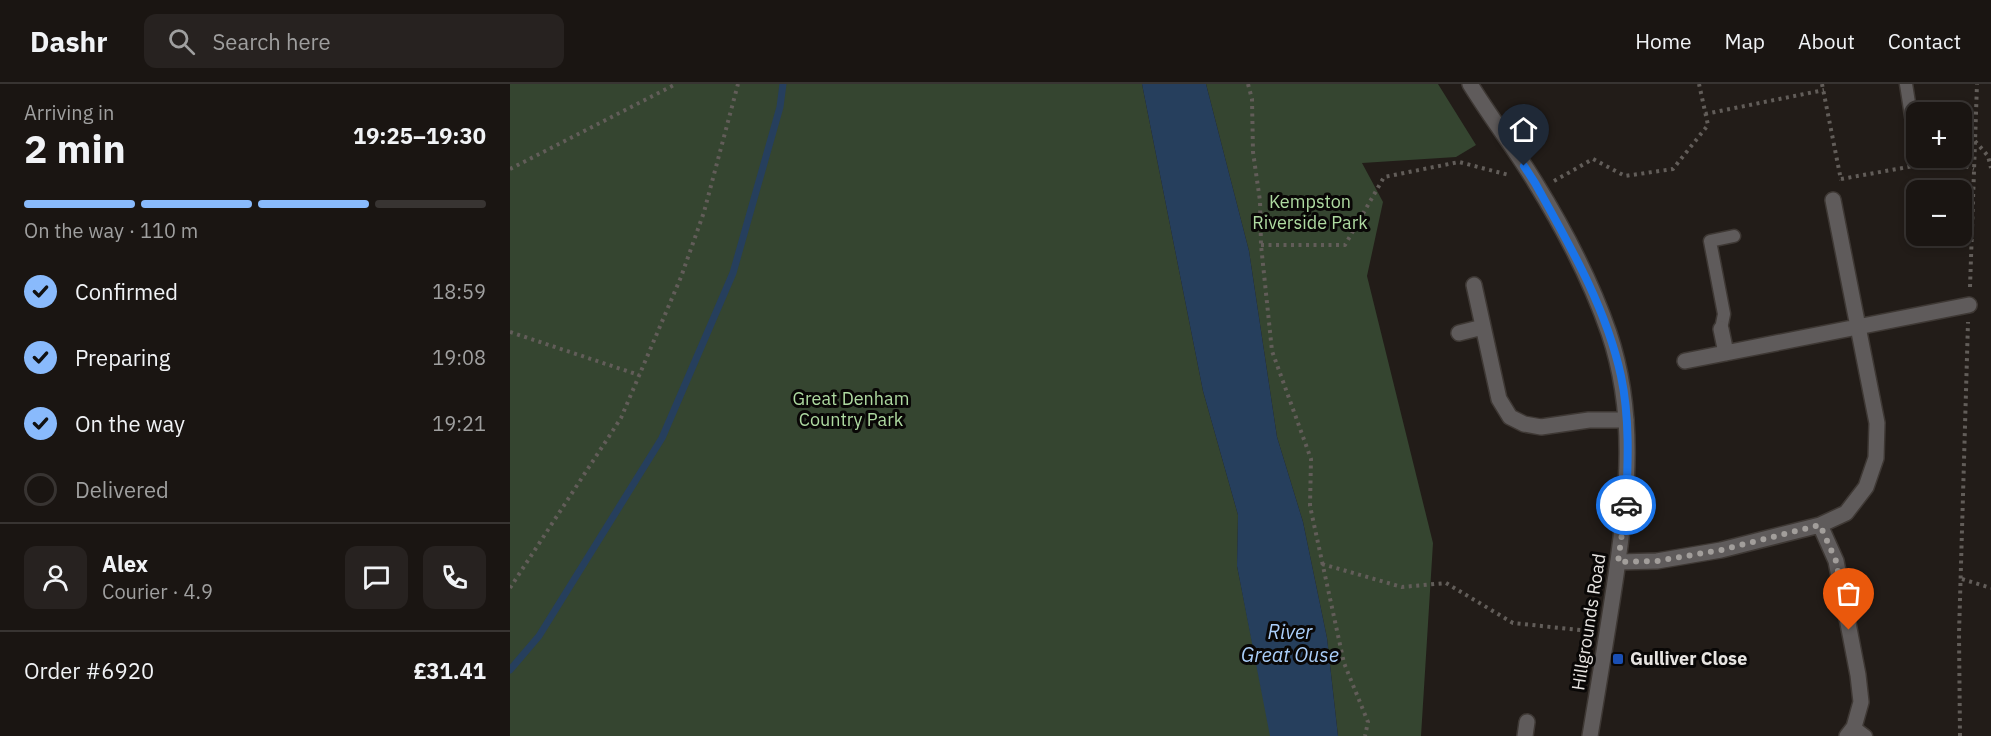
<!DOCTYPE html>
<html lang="en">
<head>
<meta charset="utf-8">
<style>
	:root { --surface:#1a1512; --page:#272220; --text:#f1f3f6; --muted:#9f9f9f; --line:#383432; --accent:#89bafc }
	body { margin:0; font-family:"IBM Plex Sans",sans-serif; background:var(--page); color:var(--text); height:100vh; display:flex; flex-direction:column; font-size:22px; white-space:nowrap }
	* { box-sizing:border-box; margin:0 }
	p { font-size:20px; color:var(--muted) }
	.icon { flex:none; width:33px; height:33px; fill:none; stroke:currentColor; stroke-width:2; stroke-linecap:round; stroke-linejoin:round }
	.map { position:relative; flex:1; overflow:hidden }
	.side { display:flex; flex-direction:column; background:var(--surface); width:510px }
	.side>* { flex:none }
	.fabs { position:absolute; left:1396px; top:18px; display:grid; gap:12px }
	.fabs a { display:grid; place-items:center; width:66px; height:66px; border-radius:12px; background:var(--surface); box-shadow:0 3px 9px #0003,0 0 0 2px var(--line); font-size:30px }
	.pin { position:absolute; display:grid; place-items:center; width:51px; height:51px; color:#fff; margin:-62px -26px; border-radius:50% 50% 50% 0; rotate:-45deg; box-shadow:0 0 6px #0007 }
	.pin .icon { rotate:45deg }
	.courier { position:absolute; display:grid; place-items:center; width:60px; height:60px; margin:-30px; border:4px solid #1a73e8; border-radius:50%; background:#fff; color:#222; box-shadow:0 2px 8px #0007 }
	.overview em { font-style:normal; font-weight:800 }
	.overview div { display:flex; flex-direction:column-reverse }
	.overview { display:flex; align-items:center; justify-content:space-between; height:102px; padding:0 24px }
	h1 { font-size:39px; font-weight:800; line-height:45px }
	.bar { display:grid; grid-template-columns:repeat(4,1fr); gap:9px 6px; align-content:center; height:72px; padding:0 24px }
	.bar i { height:8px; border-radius:4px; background:var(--line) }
	.bar .current { background:var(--accent) }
	.bar p { grid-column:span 4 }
	.line { display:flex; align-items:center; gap:15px; padding:0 24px; border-top:2px solid var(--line) }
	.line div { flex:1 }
	.round { display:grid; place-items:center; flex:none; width:63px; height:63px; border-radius:12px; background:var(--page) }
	ol { padding:0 24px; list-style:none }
	li { display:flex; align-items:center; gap:18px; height:66px }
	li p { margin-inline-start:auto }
	li .icon { padding:6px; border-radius:50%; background:var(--accent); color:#111; stroke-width:4 }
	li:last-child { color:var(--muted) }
	li i { width:33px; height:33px; border:3px solid var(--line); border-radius:50% }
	header { display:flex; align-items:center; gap:36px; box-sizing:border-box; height:84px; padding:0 30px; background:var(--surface); border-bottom:2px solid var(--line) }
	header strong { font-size:28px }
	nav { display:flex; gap:33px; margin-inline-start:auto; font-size:21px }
	.search { width:420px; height:54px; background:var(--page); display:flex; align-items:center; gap:15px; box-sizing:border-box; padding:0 21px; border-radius:12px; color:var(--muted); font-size:22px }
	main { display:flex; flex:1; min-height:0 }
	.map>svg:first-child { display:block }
</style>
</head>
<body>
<header>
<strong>Dashr</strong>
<div class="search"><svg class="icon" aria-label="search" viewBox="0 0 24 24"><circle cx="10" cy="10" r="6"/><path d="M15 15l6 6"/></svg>Search here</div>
<nav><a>Home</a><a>Map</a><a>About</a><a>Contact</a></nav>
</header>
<main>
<section class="side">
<div class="overview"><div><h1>2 min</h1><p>Arriving in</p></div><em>19:25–19:30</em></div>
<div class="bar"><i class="current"></i><i class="current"></i><i class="current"></i><i></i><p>On the way · 110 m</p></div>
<ol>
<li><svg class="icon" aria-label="check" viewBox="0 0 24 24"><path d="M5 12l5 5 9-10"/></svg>Confirmed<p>18:59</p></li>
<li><svg class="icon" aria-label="check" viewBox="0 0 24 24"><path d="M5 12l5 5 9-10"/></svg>Preparing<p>19:08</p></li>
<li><svg class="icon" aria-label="check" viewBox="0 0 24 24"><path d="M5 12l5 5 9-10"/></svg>On the way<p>19:21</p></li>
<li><i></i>Delivered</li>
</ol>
<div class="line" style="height:108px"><a class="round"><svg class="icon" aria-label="person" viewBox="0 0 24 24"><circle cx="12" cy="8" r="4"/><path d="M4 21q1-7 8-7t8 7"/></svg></a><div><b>Alex</b><p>Courier · 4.9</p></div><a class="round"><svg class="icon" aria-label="chat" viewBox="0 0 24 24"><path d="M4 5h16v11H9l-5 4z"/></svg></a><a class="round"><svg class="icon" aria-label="phone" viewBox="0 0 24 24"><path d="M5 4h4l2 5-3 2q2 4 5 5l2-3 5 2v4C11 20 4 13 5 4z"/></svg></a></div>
<div class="line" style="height:78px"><div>Order #6920</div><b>£31.41</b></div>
</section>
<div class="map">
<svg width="1481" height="652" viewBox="0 0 1481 652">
	<rect width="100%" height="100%" fill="#221c18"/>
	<path fill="#354530" d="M0,0H632L693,307L728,431L727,482L761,652H0Z
		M696,0H928L966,61L946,73L852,79L873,118L857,192L923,459L911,652H828L817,554L793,438L767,353L739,167Z"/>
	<path fill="#263f5d" d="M632,0H696L739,167L767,353L793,438L817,554L828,652H760L727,482L728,431L693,307Z"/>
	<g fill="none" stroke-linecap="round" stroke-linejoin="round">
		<path stroke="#263f5d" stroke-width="7" d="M0,586L29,552L152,354L223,189L270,23L273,0"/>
		<defs>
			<path id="service" d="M1396,0L1402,38H1407
				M1211,245L1214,230L1200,157L1224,152
				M1344,643L1356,652"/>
			<path id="minor" d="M964,201L989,315L1000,333L1014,340L1031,343L1079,336H1116
				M1211,245L1216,269
				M949,249L973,243
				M1175,277L1459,221
				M1310,441L1326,477L1348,591L1351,618L1344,643L1337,652
				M1108,478L1147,477L1211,466L1310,441L1336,429L1356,403L1366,374L1367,339L1323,116
				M1015,652L1017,638"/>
			<path id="tertiary" d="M960,0C981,34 1005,65 1025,98C1054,145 1081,197 1099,249C1126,329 1118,409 1106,491C1098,545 1089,598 1080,652"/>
		</defs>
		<use href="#service" stroke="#3e3834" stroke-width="15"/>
		<use href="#minor" stroke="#3e3834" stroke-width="18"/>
		<use href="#tertiary" stroke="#3e3834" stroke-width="18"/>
		<path stroke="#625d59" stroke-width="4" stroke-dasharray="3 4.5" stroke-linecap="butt" d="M738,0L742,15L743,68L750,117L751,161L762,267L801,375L800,422L834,579L858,638L855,652
			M1312,0L1331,96
			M1195,30L1314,6
			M1465,57L1478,72L1481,84
			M0,85L166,0
			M1331,95L1437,76L1464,85
			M1044,97L1083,75L1115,92L1163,85L1198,41L1189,0
			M751,161H835L874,93L949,78L999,91
			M1460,203L1467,0
			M0,248L129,291
			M812,480L892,503L936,499L1003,539L1079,547
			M1452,495L1481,504
			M0,504L111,334L171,193L194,128L228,0
			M1450,652L1449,550L1458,238"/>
		<use href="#service" stroke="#5f5b5b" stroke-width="12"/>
		<use href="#minor" stroke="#5f5b5b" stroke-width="15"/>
		<use href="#tertiary" stroke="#5f5b5b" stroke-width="15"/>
	</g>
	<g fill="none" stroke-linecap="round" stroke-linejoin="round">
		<path stroke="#a29e9b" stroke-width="6" stroke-dasharray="0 10.8" d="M1116,421L1108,478L1147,477L1211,466L1310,441L1326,477L1339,546"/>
		<path stroke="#1a73e8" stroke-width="8" d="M1014,82L1025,99C1059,160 1096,223 1111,292C1120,334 1118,379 1116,421"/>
	</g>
	<rect fill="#1a4fb4" stroke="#090706" stroke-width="2" x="1102" y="569" width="12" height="12" rx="3"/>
	<g text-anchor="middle" stroke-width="6" stroke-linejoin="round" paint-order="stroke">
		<g font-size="18" fill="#aedaa1" stroke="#090706">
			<text x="800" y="124">Kempston<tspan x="800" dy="21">Riverside Park</tspan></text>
			<text x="341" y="321">Great Denham<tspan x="341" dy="21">Country Park</tspan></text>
		</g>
		<g font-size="18" fill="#e7e4e1" stroke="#090706">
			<text transform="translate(1079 538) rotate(-81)" y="6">Hillgrounds Road</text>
		</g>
		<g font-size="18" font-weight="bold" fill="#e7e4e1" stroke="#090706" text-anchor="start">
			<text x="1120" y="581">Gulliver Close</text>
		</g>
		<g font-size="20" font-style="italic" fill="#aacef9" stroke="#090706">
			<text x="780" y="555">River<tspan x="780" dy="23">Great Ouse</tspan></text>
		</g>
	</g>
</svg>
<div class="fabs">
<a>+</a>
<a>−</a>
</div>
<div class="pin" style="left:1339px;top:546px;background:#ea580c"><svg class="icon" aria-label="bag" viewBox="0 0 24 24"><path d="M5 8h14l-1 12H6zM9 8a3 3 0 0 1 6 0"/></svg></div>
<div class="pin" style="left:1014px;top:82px;background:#1f2937"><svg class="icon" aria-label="home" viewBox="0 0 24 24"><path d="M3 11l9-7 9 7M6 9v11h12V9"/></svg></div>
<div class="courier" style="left:1116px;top:421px"><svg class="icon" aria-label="car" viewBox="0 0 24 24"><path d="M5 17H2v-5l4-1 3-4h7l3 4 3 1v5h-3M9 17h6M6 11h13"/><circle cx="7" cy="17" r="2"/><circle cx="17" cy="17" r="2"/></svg></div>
</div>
</main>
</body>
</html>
